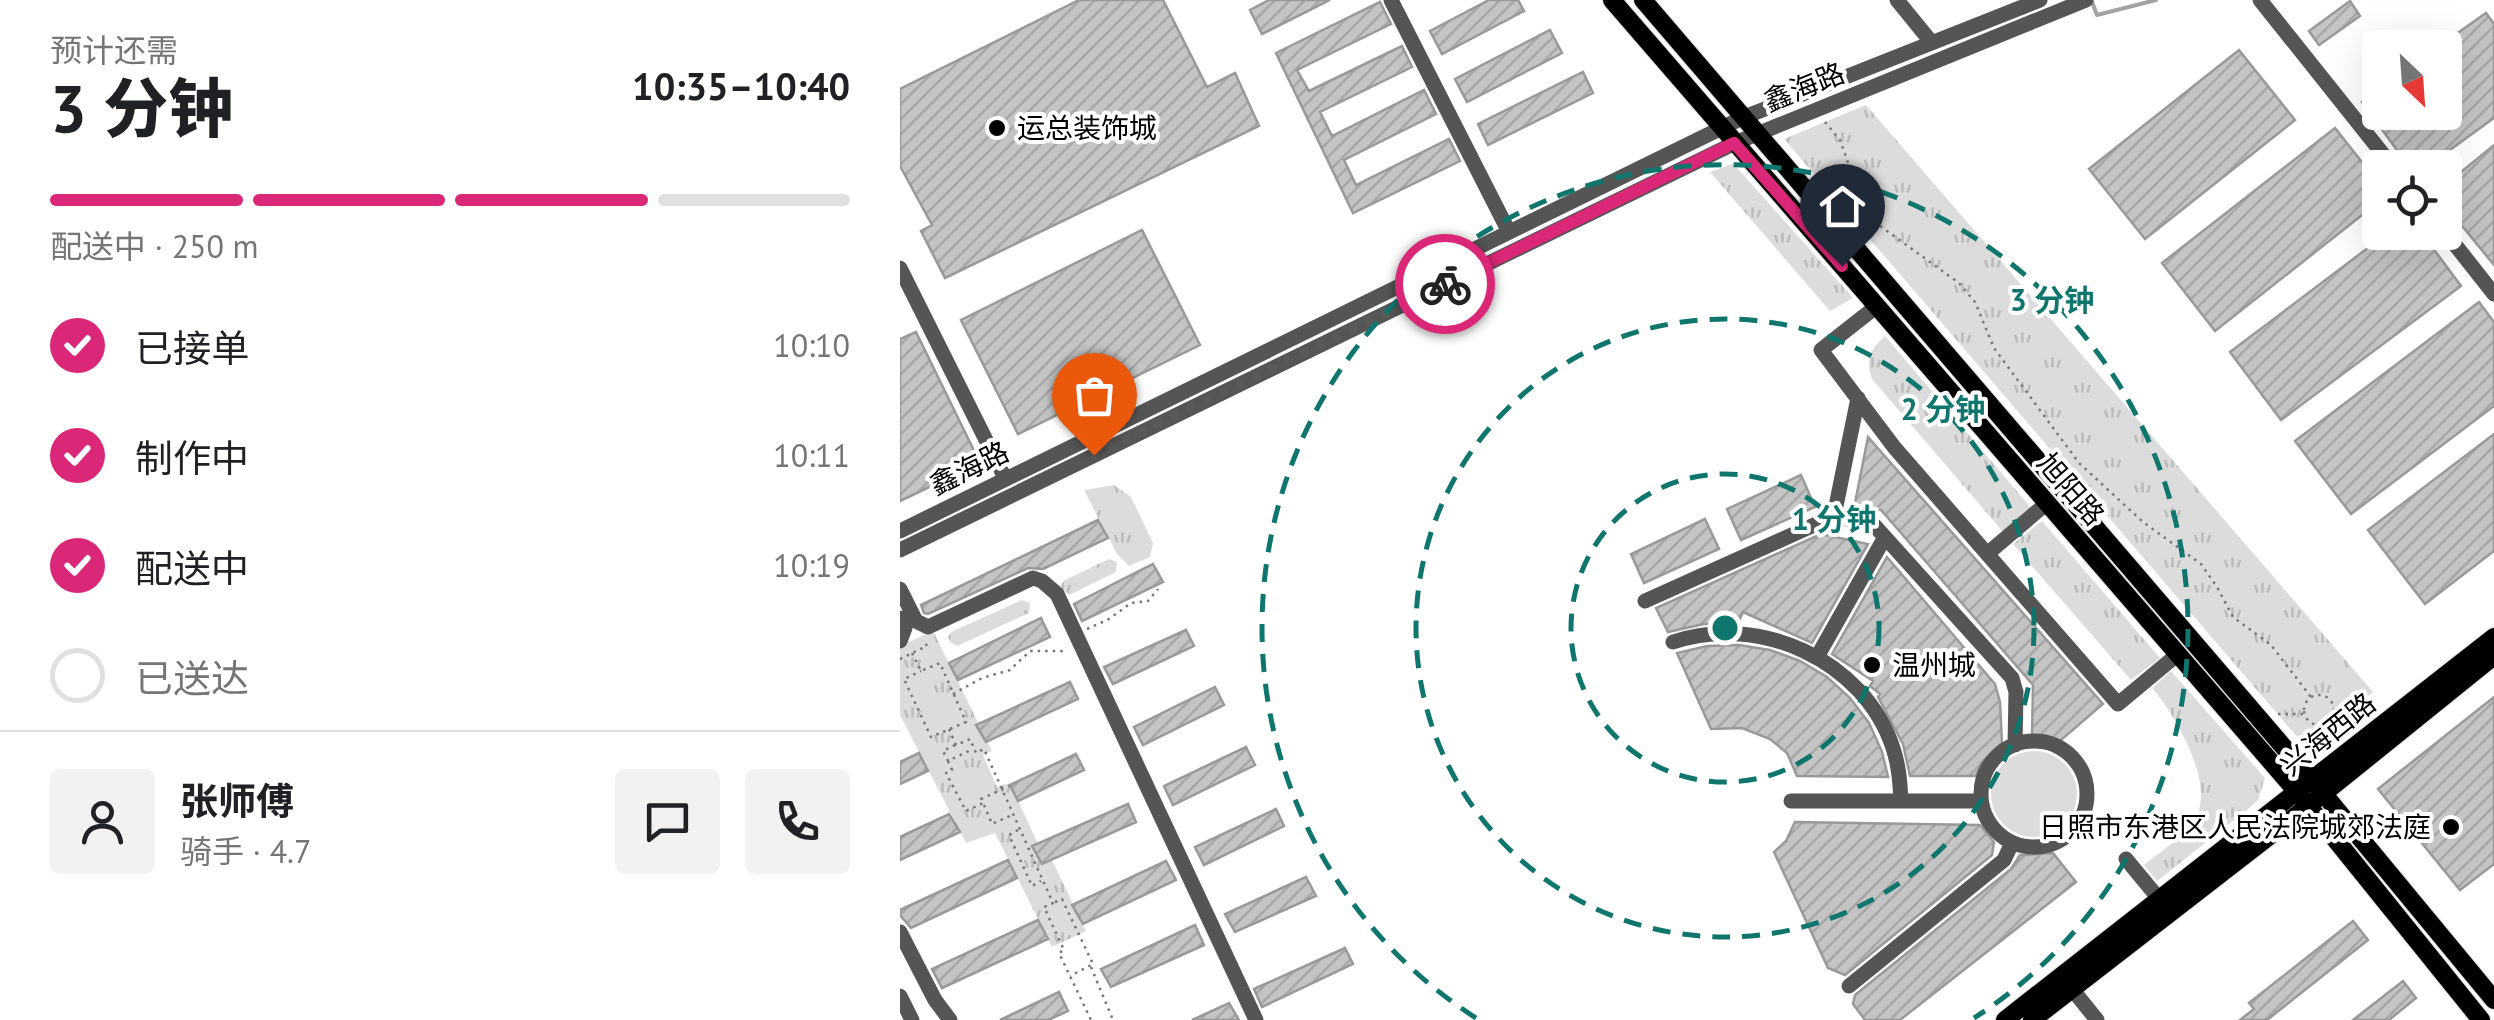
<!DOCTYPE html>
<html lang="zh">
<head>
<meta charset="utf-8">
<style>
	:root { --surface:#fff; --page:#f2f2f2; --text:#202124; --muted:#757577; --line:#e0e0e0; --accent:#db2777 }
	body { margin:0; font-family:"PT Sans","Noto Sans SC",sans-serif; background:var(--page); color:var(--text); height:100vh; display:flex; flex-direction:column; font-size:38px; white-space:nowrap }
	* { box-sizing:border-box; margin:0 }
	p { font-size:32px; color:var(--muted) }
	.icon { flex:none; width:55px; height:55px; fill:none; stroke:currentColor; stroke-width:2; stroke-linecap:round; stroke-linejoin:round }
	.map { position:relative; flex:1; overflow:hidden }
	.details { display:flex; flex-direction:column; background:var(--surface); width:900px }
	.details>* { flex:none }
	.needle { width:65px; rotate:155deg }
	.buttons { position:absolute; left:1462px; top:30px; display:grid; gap:20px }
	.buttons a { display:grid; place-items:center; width:100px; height:100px; border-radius:10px; background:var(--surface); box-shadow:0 10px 40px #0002; font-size:50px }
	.pin { position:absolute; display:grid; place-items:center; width:85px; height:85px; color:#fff; margin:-102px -42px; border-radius:50% 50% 50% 0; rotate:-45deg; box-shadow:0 0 10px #0007 }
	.pin .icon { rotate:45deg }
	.courier { position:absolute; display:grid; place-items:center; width:100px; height:100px; margin:-50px; border:8px solid #db2777; border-radius:50%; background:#fff; color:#222; box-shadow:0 2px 12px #0007 }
	.head em { font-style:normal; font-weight:800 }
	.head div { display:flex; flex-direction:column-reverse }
	.head { display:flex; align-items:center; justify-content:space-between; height:170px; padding:0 50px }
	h1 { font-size:65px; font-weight:800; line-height:75px }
	.bar { display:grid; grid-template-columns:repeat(4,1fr); gap:15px 10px; align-content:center; height:120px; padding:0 50px }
	.bar i { height:12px; border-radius:8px; background:var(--line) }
	.bar .on { background:var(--accent) }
	.bar p { grid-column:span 4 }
	.line { display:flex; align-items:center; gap:25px; padding:0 50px; border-top:2px solid var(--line) }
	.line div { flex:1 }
	.round { display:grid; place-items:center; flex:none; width:105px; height:105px; border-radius:10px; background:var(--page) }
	ol { padding:0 50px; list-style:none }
	li { display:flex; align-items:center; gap:30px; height:110px }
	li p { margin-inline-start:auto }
	li .icon { padding:10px; border-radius:50%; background:var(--accent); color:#fff; stroke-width:4 }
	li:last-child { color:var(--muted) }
	li i { width:55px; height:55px; border:5px solid var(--line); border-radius:50% }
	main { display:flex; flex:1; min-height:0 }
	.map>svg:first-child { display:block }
</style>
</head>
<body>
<main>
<section class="details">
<div class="head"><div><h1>3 分钟</h1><p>预计还需</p></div><em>10:35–10:40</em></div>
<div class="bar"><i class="on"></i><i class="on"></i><i class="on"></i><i></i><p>配送中 · 250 m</p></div>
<ol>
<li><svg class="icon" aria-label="check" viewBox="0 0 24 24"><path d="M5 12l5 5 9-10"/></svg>已接单<p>10:10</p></li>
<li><svg class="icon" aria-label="check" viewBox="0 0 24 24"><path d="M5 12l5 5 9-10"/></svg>制作中<p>10:11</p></li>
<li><svg class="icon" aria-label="check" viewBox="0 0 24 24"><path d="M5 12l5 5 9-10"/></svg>配送中<p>10:19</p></li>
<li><i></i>已送达</li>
</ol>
<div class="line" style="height:180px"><a class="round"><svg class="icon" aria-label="person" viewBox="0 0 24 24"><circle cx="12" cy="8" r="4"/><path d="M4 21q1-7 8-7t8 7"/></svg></a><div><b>张师傅</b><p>骑手 · 4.7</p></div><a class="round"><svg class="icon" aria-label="chat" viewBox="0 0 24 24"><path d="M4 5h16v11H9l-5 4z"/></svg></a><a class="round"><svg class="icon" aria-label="phone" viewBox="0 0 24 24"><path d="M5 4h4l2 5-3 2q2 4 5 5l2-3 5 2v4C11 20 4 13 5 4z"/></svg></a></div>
</section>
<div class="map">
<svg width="1594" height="1020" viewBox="0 0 1594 1020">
	<defs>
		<pattern id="grass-tufts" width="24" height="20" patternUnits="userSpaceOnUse" patternTransform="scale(2.5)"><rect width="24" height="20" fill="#dcdcdc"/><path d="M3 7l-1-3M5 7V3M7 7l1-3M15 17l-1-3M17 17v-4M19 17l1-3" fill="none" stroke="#bbb"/></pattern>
		<pattern id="building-hatch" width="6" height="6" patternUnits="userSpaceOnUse" patternTransform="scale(2.5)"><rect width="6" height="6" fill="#c4c4c4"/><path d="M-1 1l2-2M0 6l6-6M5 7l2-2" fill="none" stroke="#a7a7a7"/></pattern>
	</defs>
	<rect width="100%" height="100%" fill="#fff"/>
	<path fill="url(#grass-tufts)" d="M966,105L1473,692L1416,738L1407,741L1398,738L884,139Z
		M832,164L840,171L953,298L930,311L810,172Z
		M985,336L1132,509L1104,533L972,379C965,360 970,349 985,336Z
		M214,485L231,497L253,543L250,557L229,566L217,554L184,490Z
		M1142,521L1260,658L1231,680L1113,544Z
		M209,559L217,562L216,572L169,595L160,589L163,581Z
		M122,600L130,603L129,613L57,646L50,642L48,637L51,632Z
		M33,631L92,751L83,755L97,787L110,783L138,844L133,847L141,864L152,860L186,931L152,947L95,833L66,843L0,715V646Z
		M1271,671L1365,778L1358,800L1347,810L1257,881L1244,865C1261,851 1285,837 1296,817C1315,783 1275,714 1252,688Z"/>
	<path fill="#dcdcdc" d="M1091 794a43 43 0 1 1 86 0a43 43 0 1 1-86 0Z"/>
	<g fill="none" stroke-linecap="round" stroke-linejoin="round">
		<path stroke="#a3a3a3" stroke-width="4" d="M1192,2L1197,15L1256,0"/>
	</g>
	<path fill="url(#building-hatch)" stroke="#999" stroke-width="2.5" d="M179,0H263L307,87L335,73L359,126L45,278L21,231L32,225L0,166V89Z
		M369,0H430L362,34L350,10Z
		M589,0H618L624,11L542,54L530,31Z
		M1450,1L1460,16L1419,45L1409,31Z
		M480,2L491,24L397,70L409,91L502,46L512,67L420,112L432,136L524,90L536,114L444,160L456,185L549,139L560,161L453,213L376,53Z
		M1586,13L1594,24V118L1525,168H1510L1462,102L1480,89V112H1545V42Z
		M650,30L662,53L567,102L555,79Z
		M1339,50L1395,120L1245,239L1189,169Z
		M683,72L693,93L588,145L578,124Z
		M1435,128L1480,185V201L1315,331L1262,263Z
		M1594,145V265L1545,205V185Z
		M242,230L300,345L118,434L61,320Z
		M1489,232H1521L1561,286L1381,420L1330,352Z
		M1579,302L1594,322V406L1451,514L1395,441Z
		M16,332L80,463L0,501V339Z
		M1594,434V551L1525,604L1468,530Z
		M968,437L1203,704L1160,741L1132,735L1133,685L981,510L954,508Z
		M901,475L915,507L841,540L827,509Z
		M805,519L819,549L744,583L731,554Z
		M198,520L208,538L143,569L128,568L28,614L24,613L21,605Z
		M921,534L968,544L912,643L843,612L838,623L804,624L768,632L756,608Z
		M987,557L1095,684L1100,702L1102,743L1081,763L1076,776H1010L1003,744L978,697L980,694L970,686L973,681L932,654Z
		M253,564L263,582L182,621L174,604Z
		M141,618L150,637L58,680L49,663Z
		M286,630L294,646L213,684L204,667Z
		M839,645L870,650L900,661L927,677L950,698L969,723L982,752L988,777L897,776L887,753L870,739L842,728L811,729L777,653L807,646Z
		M170,682L178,699L86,742L76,725Z
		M315,687L324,705L243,745L234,727Z
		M1594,697V864L1560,890L1478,789Z
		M346,747L355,765L273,805L264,786Z
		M19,753L28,771L0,784V762Z
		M176,754L184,770L118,801L110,785Z
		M228,804L236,822L142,864L132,846Z
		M376,809L384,826L304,865L295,847Z
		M49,814L60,832L0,860V837Z
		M895,822L1080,825L1094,842L1092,855L945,975L928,968L874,852L886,841Z
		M1153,853L1176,882L1000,1020H965L953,1004L955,995L1111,869L1120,855Z
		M108,860L117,878L11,928L0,915V910Z
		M266,861L276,880L183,924L172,905Z
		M406,877L416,896L335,932L325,914Z
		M138,920L148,939L42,988L32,969Z
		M1453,921L1468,940L1367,1020H1340L1354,1009L1349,1003Z
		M295,925L304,945L211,987L201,969Z
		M445,948L453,964L362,1007L354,989Z
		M1503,981L1516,998L1489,1020H1453Z
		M159,992L168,1011L148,1020H100Z
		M329,1003L339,1020H292Z"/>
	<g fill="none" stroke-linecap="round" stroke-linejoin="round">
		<defs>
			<path id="major" d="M712,0L1398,793L1581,1020
				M743,0L1423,793L1594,1000
				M1105,1020L1594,637
				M1132,1020L1408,806L1594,656"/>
		</defs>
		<use href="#major" stroke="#dbdbdb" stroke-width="20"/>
		<path stroke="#777" stroke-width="2.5" stroke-dasharray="2.5 5" stroke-linecap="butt" d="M925,122L940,140L964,208L976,223L1059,283L1075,302L1094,348L1179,463L1243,522L1301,564L1317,587L1333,617L1371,645L1411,697
			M187,629L209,619L231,603L248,601L258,589
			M12,653L21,671L40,663L66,722L31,737L4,679L21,671
			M0,659L27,646L24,641
			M53,694L82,678L110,670L130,651H162L167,648
			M1404 710a15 15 0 1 1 30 0a15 15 0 1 1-30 0Z
			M1378,714H1403
			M49,729L56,745L70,739L76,753L84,749L153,903L144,907L164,950L159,953L191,1020
			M55,745L43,751L48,761L73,749
			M48,761L52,770L46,773L66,811L83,803L81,799L109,786
			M84,805L92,824L112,815
			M118,830L109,835L132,886L141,881
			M155,902L162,899L193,964L170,976
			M191,967L213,1020"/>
		<path stroke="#555" stroke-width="15" d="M491,0L609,232
			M997,0L1032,43
			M1360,0L1494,168
			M1545,232L1594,294
			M0,268L105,478
			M977,306L921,350L994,447L1218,704L1278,654
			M934,516L958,398
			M0,531L842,118L1140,0
			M0,550L835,143L1186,0
			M1087,554L1147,503
			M0,589L16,621L28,627L133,578L142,581L157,594L356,1020
			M745,601L934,516L974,525L1112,678L1116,692L1115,745
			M0,618L5,628L0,641
			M773,642C859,613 964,660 993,748C999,766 1000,783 1001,801
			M917,657L985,537
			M1081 794a53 53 0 1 1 106 0a53 53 0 1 1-106 0Z
			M891,801H1081
			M1226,859L1260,900
			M0,932L35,1000L50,1020
			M949,986L1104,860L1112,843
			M1172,989L1197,1020
			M0,996L12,1020"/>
		<use href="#major" stroke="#000" stroke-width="18"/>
	</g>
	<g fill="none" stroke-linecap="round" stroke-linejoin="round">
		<path stroke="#595959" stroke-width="10" stroke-dasharray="0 18" d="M194,455L545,284"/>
		<path stroke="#db2777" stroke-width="12" d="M545,284L834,143L942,266"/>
	</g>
	<g fill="none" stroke="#0f766e" stroke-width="5" stroke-dasharray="18 12">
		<circle cx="825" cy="628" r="154"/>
		<circle cx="825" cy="628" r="309"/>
		<path d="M576 1018A463 463 0 1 1 1074 1018"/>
	</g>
	<g fill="#000" stroke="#fff" stroke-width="4">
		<circle cx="97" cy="128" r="10"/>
		<circle cx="972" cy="665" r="10"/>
		<circle cx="1551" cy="827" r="10"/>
	</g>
	<g text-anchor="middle" stroke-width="8" stroke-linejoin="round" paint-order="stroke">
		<g font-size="28" fill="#000" stroke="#fff">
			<text transform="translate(904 87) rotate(-22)" y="10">鑫海路</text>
			<text transform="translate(69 468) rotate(-26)" y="10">鑫海路</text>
			<text transform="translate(1171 489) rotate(49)" y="10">旭阳路</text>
			<text transform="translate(1428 734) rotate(-39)" y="10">兴海西路</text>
		</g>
		<g font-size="28" fill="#000" stroke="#fff" text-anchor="start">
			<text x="117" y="138">运总装饰城</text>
			<text x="992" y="675">温州城</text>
			<text x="1531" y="837" text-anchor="end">日照市东港区人民法院城郊法庭</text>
		</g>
	</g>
	<circle cx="825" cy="628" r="15" fill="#0f766e" stroke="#fff" stroke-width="5"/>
	<g font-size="30" text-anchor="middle" font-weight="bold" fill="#0f766e" stroke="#fff" stroke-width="8" stroke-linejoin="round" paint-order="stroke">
		<text x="1152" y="311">3 分钟</text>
		<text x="1043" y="420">2 分钟</text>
		<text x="934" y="530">1 分钟</text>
	</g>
</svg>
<div class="buttons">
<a><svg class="needle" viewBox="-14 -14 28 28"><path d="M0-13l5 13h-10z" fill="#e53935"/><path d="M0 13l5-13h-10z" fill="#757577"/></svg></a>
<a><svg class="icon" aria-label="locate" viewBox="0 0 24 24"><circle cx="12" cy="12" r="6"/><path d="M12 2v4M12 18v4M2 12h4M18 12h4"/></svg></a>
</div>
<div class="pin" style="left:194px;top:455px;background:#ea580c"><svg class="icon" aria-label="bag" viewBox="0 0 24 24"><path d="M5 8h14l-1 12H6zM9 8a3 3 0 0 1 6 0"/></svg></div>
<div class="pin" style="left:942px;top:266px;background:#1f2937"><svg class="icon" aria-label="home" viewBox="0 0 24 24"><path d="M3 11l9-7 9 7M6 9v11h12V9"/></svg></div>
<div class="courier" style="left:545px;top:284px"><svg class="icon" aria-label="bike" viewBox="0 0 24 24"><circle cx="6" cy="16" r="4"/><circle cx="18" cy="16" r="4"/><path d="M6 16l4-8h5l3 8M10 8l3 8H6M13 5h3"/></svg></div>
</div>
</main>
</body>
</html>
